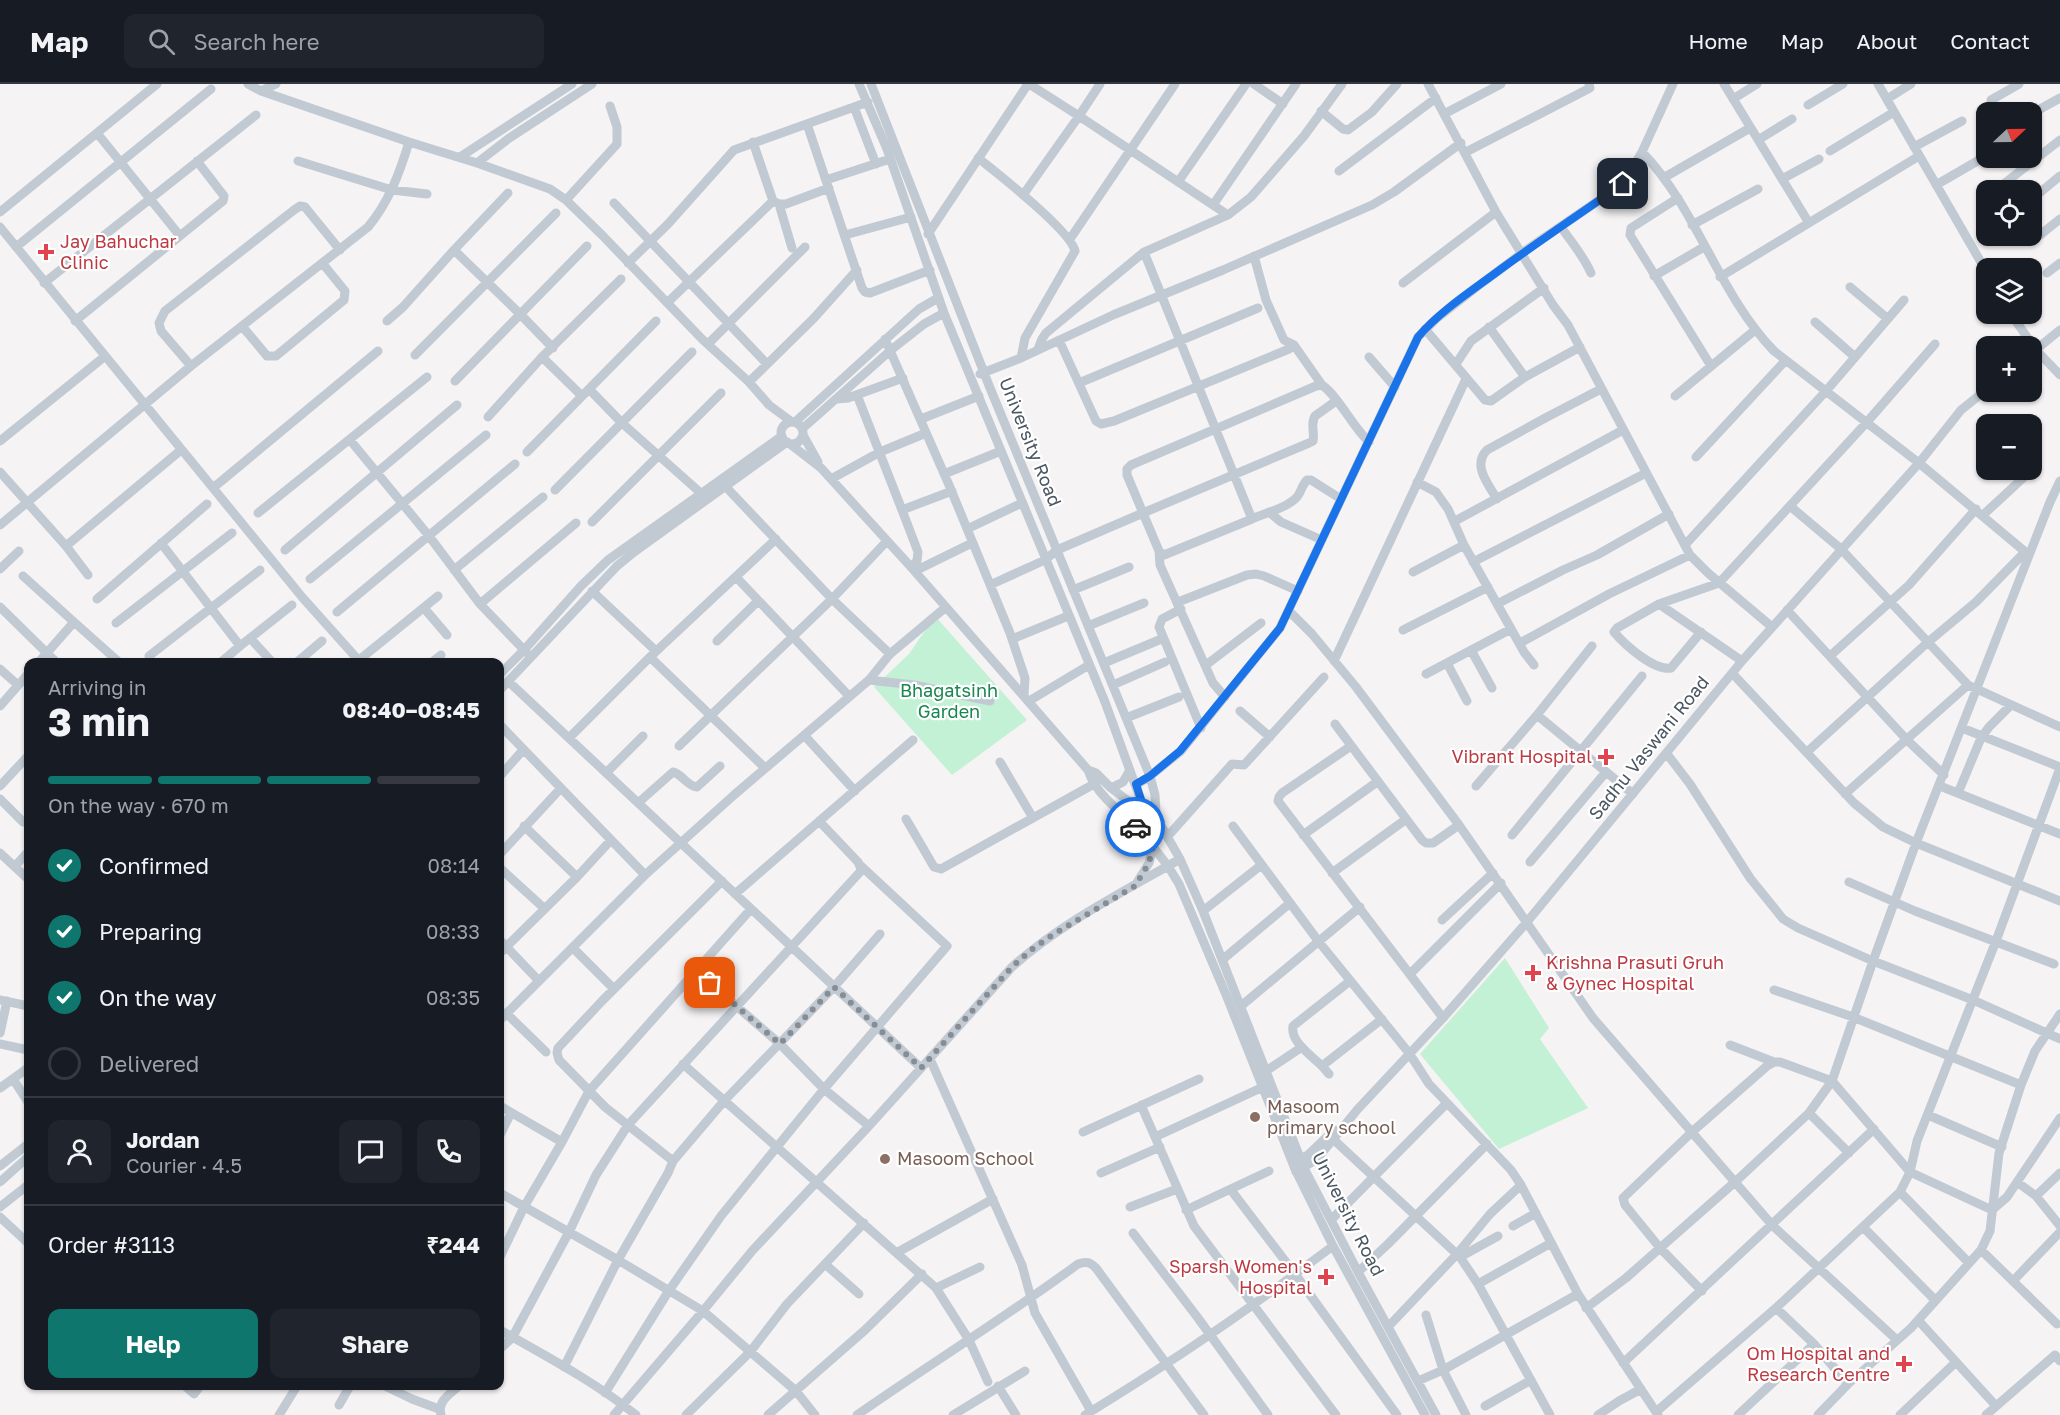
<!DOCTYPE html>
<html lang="en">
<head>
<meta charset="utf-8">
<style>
	:root { --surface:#171b24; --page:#20242c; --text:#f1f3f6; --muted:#9ea1a6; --line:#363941; --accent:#0f766e }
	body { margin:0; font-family:"Golos Text",sans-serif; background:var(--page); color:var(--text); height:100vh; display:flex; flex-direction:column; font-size:22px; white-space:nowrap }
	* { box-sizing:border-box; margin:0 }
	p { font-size:20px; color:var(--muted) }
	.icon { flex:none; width:33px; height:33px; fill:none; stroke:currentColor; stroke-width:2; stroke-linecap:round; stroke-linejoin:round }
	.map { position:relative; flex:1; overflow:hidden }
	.sheet { position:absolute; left:24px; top:574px; width:480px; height:732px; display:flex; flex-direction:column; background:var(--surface); border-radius:12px; box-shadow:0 2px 4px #0004 }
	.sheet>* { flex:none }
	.needle { width:39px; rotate:68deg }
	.controls { position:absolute; left:1976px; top:18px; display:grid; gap:12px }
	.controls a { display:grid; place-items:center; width:66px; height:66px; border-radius:12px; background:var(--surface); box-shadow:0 2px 4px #0004; font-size:30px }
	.pin { position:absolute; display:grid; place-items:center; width:51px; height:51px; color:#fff; margin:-26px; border-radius:12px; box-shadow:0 3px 9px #0006 }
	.courier { position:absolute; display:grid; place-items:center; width:60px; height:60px; margin:-30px; border:4px solid #1a73e8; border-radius:50%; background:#fff; color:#222; box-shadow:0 2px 8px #0007 }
	.headline em { font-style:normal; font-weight:700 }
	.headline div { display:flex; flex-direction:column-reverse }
	.headline { display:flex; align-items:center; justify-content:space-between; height:102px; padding:0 24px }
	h1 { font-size:39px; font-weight:700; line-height:45px }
	.bar { display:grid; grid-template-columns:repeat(4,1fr); gap:9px 6px; align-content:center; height:72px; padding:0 24px }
	.bar i { height:8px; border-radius:4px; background:var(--line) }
	.bar .selected { background:var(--accent) }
	.bar p { grid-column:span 4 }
	.line { display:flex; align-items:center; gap:15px; padding:0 24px; border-top:2px solid var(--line) }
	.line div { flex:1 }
	.round { display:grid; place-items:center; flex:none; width:63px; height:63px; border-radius:12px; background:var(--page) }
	ol { padding:0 24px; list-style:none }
	li { display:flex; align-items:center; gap:18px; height:66px }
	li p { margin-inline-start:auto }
	li .icon { padding:6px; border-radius:50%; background:var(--accent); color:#fff; stroke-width:4 }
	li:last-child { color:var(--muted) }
	li i { width:33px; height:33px; border:3px solid var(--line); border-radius:50% }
	.cta { display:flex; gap:12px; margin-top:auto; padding:12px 24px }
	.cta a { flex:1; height:69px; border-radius:12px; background:var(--accent); color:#fff; font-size:24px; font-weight:700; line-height:69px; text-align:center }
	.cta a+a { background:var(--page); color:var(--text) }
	header { display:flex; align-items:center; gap:36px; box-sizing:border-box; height:84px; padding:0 30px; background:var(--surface); border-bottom:2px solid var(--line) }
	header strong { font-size:28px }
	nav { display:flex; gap:33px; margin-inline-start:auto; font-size:21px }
	.search { width:420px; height:54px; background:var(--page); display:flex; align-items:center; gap:15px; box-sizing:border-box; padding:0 21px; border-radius:12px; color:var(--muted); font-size:22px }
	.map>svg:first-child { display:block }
</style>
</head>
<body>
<header>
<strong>Map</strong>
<div class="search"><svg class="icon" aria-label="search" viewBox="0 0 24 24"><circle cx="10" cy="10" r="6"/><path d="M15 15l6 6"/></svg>Search here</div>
<nav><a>Home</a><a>Map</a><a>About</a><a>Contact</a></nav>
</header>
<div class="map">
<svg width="2060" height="1331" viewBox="0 0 2060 1331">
	<rect width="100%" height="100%" fill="#f5f3f3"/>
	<path fill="#c3f1d5" d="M935,532L1027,636L952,691L874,603L909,570Z
		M1505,874L1549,944L1540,955L1588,1024L1499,1065L1420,970Z"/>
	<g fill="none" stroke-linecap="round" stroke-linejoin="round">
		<path stroke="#c1cad2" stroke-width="9" d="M248,0L261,7L409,58L477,79L550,105L566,116L602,151L702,255L749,298L769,321L792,338
			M859,0L887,65L944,229L1105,618L1144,725
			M871,0L990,304L1150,692L1155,711L1156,728
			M1029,0L1079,32L1100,0
			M1254,0L1283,20
			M1428,0L1496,128L1553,221L1568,241L1690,471L1708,489L1772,543
			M1724,0L1809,139
			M1878,0L1986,187
			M261,7L276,0
			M1733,15L1757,0
			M1887,15L1911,0
			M1991,16L2019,0
			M1808,21L1843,0
			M854,23L876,80
			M1321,27L1343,45L1348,46L1372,28L1397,0
			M1444,30L1501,0
			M2031,30L2060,14
			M807,40L862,204L865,208L870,209L930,186
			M97,49L180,152
			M1758,56L1792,35
			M1914,63L1962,37
			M1830,67L1894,28
			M1466,68L1590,4L1589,0
			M1642,68C1698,126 1718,209 1774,267L1919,379L2029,471
			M460,73L572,0
			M978,74C997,89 1071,147 1075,167L1025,254L1021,274L980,290
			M298,77L392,106L427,110
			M477,79L508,55L592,0
			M1339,87L1436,14
			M1665,93L1750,44
			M1782,95L1819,75
			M826,96L890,75
			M1178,98L1246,0
			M1936,101L1986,72
			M1996,106L2060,56
			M1023,111L1079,32L1228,131
			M1678,114L1631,144L1630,151L1711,282
			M566,116L617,60V43L610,22
			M2031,116L2060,92
			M773,117L779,120H786L829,104
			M614,119L767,280
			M779,120L792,164
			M1213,121L1296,0
			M0,128L157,0
			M1692,141L1758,105
			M0,143L302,513L361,579
			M1561,143C1572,159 1583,171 1591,189
			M928,150L1028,0
			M845,151L911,133
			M1070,155L1175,0
			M2035,155L2060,135
			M16,163L211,5
			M454,166L520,230L553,264
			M1254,172L1266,216L1284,256L1294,261L1322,301
			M628,179L668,140L734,66L868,18
			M2047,189L2060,179
			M1654,192L1704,163
			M1720,193L1919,72
			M44,199L256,31
			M1403,199L1496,128
			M1850,203L1888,235
			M667,219L773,117L753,58
			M2011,230L2036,266L2060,291
			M75,237L223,117L224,112L197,77
			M387,237L403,223L454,166L508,109
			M1815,238L1855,273
			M242,242L267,272H276L344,216L345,207L323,180
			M1489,243L1525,293
			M1425,245L1485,316L1491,317L1525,293L1580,263
			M885,255L949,401L1010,549L1025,594L1024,611
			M1059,256L1096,337L1101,340L1114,337L1289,265
			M708,260L805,163
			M1038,265L1042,255L1046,249L1144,168L1228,131L1251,113L1304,52L1342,0
			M2033,268L2060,246
			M415,271L556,129
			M542,273L582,312
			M1369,273L1395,303
			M1021,274L1113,231L1223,186L1372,121L1394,108L1461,59
			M1456,280L1471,257L1544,204
			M191,282L161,247L159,239L165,227L294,126L300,122L305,123L340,166
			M455,297L587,162
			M749,298L814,234L857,186
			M1079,299L1258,224
			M589,305L622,339L703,411
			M857,311L902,426L952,407
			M1675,312L1755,246
			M837,315L848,314L903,294
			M1336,317L1315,332C1310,340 1315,348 1313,357L1309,359L1143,429L1127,391V385L1131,381L1316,302L1322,301C1339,313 1352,342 1369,358
			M488,333L542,273L621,195
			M921,335L979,312
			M795,338L919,225L938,214
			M781 349a11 11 0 1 1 22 0a11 11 0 1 1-22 0Z
			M802,345L891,266L924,240L944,229
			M803,351L818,378
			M350,356L429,452L480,520L527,569
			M0,357L104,273
			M790,360L821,384L911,483L1088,686C1095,707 1115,726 1134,736
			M527,368L656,237
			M1696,373L1785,277
			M0,388L66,462L181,366
			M944,390L1001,367
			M831,395L880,368L926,349
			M1417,398L1436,408L1448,425L1464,461L1524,568L1534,581
			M213,404L378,267
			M555,406L692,268
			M1497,415C1488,400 1472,381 1487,366L1547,333L1601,305
			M1790,422L1841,465L1968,601L2060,643
			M902,426L918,468L917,477L911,483
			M1269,428L1281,438L1322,456
			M258,429L427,293
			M1983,431L2036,382
			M1252,435C1265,429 1287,424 1297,413C1301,408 1302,401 1307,396H1311L1341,415
			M1455,437L1623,346
			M592,438L721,309
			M0,441L191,282L368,143C389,118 400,88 409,58
			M967,445L1022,419
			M161,459L240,562L292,521
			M1685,461L1826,307L1904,216
			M66,462L88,491
			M285,466L457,321
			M1159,467L1160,481L1213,599L1225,613
			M1473,478L1646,389
			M0,485L19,467
			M454,486L543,413
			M915,487L972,459
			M1413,488L1464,461
			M23,492L74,538
			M736,493L849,612
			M310,495L486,351
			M990,501L1045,476L1057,466L1143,429L1159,467L1164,471L1252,435L1144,168
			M1073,506L1129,483
			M592,507L656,567
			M97,515L207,420
			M1178,518L1247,491L1256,490L1264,492L1298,507
			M480,520L576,439
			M1497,520L1563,486L1597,471L1669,430
			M1659,520L1742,577
			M0,523L57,579
			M424,524L447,551
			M1181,525L1162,535L1159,543L1201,644
			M1787,526L1907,656L1944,691
			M1289,527L1312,550L1356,603L1459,741L1593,934L1773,1142L1897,1256
			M337,528L515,380
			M116,539L232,449
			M1088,542L1144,519
			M1403,546L1488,503
			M1701,548L1671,584C1654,587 1625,561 1614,548L1617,544L1659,520L1719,499L1867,338L1935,260
			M250,554L273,579
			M1012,555L1068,532
			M717,557L758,517
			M1520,559L1609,510L1690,471
			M1471,566L1492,604
			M890,570L946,523
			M149,572L260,486
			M1830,572L1909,501L1976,425
			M650,573L765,684
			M359,576L438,512
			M1334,577L1466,295
			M38,579L74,538L120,579
			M220,579L240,562
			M296,579L322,557
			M431,579L441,571
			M1104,579L1159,556
			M1447,579L1467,617
			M1206,581L1261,539
			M0,585L18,601
			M1732,589L1854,719L1883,743L1916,759L2060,817
			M500,590L524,566L581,502L608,476L782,352
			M1426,590L1511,545
			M869,596L914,601L990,617
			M508,597L921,984
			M1113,601L1165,578
			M500,606L617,482L634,468L787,358
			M1029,617L1089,581
			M0,622L28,590
			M1240,627L1270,653
			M1537,631L1633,710
			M1126,634L1179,613
			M1335,640L1422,756L1426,759H1433L1459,741
			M500,641L645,791
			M1962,644L2060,683
			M804,651L855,707
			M569,654L650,573L776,455
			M679,662L832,515L887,457
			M1351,662L1282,709L1279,713L1278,717L1443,934
			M1807,668L1927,559L1976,518L2025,468
			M1667,670L1690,700L1750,794L1783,835L1798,844L1873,877L1973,916L2060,955
			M1000,678L1033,734
			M1088,686L1096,689L1111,704L1140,726L1148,724
			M606,689L643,652
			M500,692L523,666
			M1136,701L1150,692L1181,667L1280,544L1418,253L1436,235L1478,202L1529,164L1623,100L1642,68L1673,0
			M0,702L28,672
			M1476,702L1537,631L1592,562
			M1940,702L2060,750
			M1111,704L1123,698L1130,686
			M1958,709L1981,654L1989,643L2010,622
			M1845,710L1968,601
			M0,715L23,738
			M638,719L673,688C682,690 687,702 697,703L720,682
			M1140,726L1134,737L1139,748L1152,750L1158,744L1160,737
			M906,735L934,783L941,785L1094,700
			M1160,740L1180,775L1203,827L1304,1084L1358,1188L1436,1331
			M524,742L577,793
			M1233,742L1319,858L1409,969L1429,1000L1511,1086L1521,1101L1578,1210L1658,1331
			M1143,750L1168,782L1179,800L1227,913L1295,1085L1333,1162L1425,1331
			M1303,751L1377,698
			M1512,751L1642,592
			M1168,752L1232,680L1244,681L1324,593
			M0,769L28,795
			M500,770L561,704
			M1530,778L1606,688
			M15,782L28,768
			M500,784L545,825
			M1332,789L1405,736
			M1849,798L1915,827L2054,880
			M1136,800L1149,779L1153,763
			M735,810L913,656
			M1203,827L1260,782
			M1442,836L1493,789
			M500,856L539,897L500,936
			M573,864L614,905
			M500,869L577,793L611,756
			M1222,876L1290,819
			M696,887L780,960L824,1005L869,1042
			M1410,890L1501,799
			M539,897L645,791L734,711L869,596L890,570L832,515L726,403
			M1774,906L1853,933L2021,1001
			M0,916L28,922
			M1241,922L1360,823
			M506,929L546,968
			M0,949L7,917
			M0,960L28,966
			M1730,961L1774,978
			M930,975L1022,1181L1035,1229L1091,1327
			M683,980L936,1204L969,1256L988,1298
			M1322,982C1312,972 1290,958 1293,942L1350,897
			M1266,987L1302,963
			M1329,990L1322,982L1382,935
			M13,995L28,1018
			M0,1004L28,984
			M1141,1021L1194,1142L1336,1331
			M500,1022L562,1058L589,1007L751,825
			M1809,1029L1849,1069
			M1928,1031L2002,1063
			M1083,1048L1199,995
			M500,1051L511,1029
			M1155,1053L1263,1003
			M1334,1056L1460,1173L1478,1200L1550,1331
			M673,1077L605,1023L559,976L557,969L558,964L602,917L722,797
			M1295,1078L1308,1071L1333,1047L1339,1046
			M0,1082L28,1060
			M1296,1088L1317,1075L1357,1026L1443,934L1527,838L1742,577L1919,379L1961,326L1986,306
			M1101,1089L1160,1063
			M0,1098L28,1073
			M2017,1098L2036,1112L2060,1142
			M1231,1106L1295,1190L1333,1162
			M1900,1108L1969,1179
			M500,1109L618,1176L703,1227L796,1307L815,1331
			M2036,1112L2060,1089
			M0,1123L28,1101
			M1130,1123L1177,1105
			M1186,1126L1269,1087
			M0,1133L28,1159
			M1331,1136L1446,1020
			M1513,1142L1536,1129
			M1863,1143L1935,1216
			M1133,1149L1198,1234L1268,1331
			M1981,1166L2057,1240
			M898,1168L993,1115
			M500,1173L524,1123L562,1058
			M1460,1173L1498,1152
			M825,1180L859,1210
			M1358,1188L1388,1160L1487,1060
			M2013,1197L2060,1148
			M1478,1200L1551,1159
			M936,1204L980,1183
			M1702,1207L1660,1164L1625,1121L1623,1114L1693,1047L1767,982L1774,978H1780L1832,997L1910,1088L1992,1126L2007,1113L2060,1034
			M1586,1224L1626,1194L1735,1098L1809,1029L1832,997L1873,877L1916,759L2050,418L2060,397
			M1776,1224L1814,1260L1848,1300
			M1426,1231L1443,1286L1466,1331
			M1918,1236L1996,1322
			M1388,1243L1457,1170L1490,1130L1521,1101
			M500,1246C546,1272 595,1298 636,1331
			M500,1265L512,1254L569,1148L596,1091L628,1041L860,788L861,785L858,778L819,737
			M1623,1279L1874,1045
			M564,1283L618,1176L668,1089L673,1077L724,1017L834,903L880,850
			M1418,1297L1443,1286L1578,1210
			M185,1302L194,1310L200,1302
			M385,1302L412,1315L439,1325
			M998,1302L1016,1331
			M605,1309L668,1208L721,1132L824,1005L947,862L860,781
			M339,1321L350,1302
			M1485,1322L1531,1296
			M1656,1328L1776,1224L1900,1108L1910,1088L1917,1057L1996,857L2060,684
			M279,1331L297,1302
			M441,1331C437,1317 450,1310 459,1302
			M614,1331L703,1227L752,1167L869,1042L1012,883C1061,839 1123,808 1180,775
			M686,1331L750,1268L787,1220L864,1139
			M768,1331L865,1246L922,1190
			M857,1331C930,1280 1006,1233 1078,1180C1086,1177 1090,1178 1096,1184L1204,1331
			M953,1331L1025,1287
			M1085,1331C1157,1287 1227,1241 1295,1190L1397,1331
			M1598,1331L1619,1317L1641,1305
			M1738,1331L1814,1260
			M1818,1331L1848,1300L1911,1244L1981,1166L1990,1147L1999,1069L2021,1001L2035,967L2060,930
			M1900,1331L1956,1278
			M1986,1331L2055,1271L2060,1277"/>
	</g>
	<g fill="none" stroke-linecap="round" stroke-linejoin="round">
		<path stroke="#868d94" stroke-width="6" stroke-dasharray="0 10.8" d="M710,899L780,960L834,903L921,984L1012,883L1031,866L1054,850L1135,802L1149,779L1153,763L1135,743"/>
		<path stroke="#1a73e8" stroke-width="8" d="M1135,743C1132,735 1136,728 1144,725L1136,700L1150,692L1180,667L1280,544L1418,253C1441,226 1473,206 1501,185C1541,156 1582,128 1623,100"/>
	</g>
	<g fill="#e0444e" stroke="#fff" stroke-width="2">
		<path d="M43 159h6v6h6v6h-6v6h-6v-6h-6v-6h6z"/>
		<path d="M1603 664h6v6h6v6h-6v6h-6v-6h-6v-6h6z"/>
		<path d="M1530 880h6v6h6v6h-6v6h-6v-6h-6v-6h6z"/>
		<path d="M1323 1184h6v6h6v6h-6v6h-6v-6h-6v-6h6z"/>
		<path d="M1901 1271h6v6h6v6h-6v6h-6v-6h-6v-6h6z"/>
	</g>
	<g fill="#8d6e63" stroke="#fff" stroke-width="2">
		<circle cx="1255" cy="1033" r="6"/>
		<circle cx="885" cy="1075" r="6"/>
	</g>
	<g text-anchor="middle" stroke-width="4.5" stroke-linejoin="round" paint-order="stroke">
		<g font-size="18" fill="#be3a42" stroke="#fff" text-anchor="end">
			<text x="60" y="164" text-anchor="start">Jay Bahuchar<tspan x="60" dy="21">Clinic</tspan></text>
			<text x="1592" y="679">Vibrant Hospital</text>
			<text x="1546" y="885" text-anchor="start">Krishna Prasuti Gruh<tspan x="1546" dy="21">&amp; Gynec Hospital</tspan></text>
			<text x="1312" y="1189">Sparsh Women's<tspan x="1312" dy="21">Hospital</tspan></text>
			<text x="1890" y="1276">Om Hospital and<tspan x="1890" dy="21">Research Centre</tspan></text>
		</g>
		<g font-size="18" fill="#4a5661" stroke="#fff">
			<text transform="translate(1030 358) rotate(68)" y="6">University Road</text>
			<text transform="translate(1649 664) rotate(-51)" y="6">Sadhu Vaswani Road</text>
			<text transform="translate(1348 1130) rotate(63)" y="6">University Road</text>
		</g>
		<g font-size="18" fill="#17864f" stroke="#fff">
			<text x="949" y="613">Bhagatsinh<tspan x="949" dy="21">Garden</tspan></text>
		</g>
		<g font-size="18" fill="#785e54" stroke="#fff" text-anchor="start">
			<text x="1267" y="1029">Masoom<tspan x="1267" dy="21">primary school</tspan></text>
			<text x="897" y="1081">Masoom School</text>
		</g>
	</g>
</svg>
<div class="controls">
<a><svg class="needle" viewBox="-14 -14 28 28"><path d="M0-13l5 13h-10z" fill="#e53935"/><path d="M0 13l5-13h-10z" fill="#9ea1a6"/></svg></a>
<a><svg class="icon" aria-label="locate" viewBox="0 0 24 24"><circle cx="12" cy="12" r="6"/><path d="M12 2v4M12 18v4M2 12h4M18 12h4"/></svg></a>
<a><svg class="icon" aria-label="layers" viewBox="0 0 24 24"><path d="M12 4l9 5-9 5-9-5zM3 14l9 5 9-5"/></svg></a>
<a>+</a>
<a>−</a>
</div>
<div class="pin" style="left:710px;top:899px;background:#ea580c"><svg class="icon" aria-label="bag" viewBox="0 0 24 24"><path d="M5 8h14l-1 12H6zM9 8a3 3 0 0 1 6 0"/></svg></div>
<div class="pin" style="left:1623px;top:100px;background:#1f2937"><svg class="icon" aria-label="home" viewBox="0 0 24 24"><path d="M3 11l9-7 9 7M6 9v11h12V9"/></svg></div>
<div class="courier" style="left:1135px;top:743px"><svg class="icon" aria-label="car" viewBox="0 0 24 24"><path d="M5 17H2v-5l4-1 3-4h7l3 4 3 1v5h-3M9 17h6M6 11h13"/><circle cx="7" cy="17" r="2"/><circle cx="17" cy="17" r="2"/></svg></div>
<section class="sheet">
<div class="headline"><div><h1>3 min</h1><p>Arriving in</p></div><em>08:40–08:45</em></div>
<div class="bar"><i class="selected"></i><i class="selected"></i><i class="selected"></i><i></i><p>On the way · 670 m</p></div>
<ol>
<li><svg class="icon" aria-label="check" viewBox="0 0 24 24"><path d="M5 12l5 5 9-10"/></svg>Confirmed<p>08:14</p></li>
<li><svg class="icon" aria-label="check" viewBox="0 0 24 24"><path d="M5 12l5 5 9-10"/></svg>Preparing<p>08:33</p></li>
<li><svg class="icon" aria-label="check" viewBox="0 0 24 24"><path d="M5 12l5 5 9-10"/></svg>On the way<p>08:35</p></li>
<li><i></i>Delivered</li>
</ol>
<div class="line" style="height:108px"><a class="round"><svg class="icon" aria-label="person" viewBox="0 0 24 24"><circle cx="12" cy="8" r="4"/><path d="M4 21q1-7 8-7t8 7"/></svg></a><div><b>Jordan</b><p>Courier · 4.5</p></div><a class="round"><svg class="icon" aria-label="chat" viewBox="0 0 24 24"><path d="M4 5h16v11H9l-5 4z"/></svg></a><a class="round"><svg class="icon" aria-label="phone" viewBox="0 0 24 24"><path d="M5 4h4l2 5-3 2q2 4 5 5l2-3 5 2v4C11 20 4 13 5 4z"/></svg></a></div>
<div class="line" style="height:78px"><div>Order #3113</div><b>₹244</b></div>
<div class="cta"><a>Help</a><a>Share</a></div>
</section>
</div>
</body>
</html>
